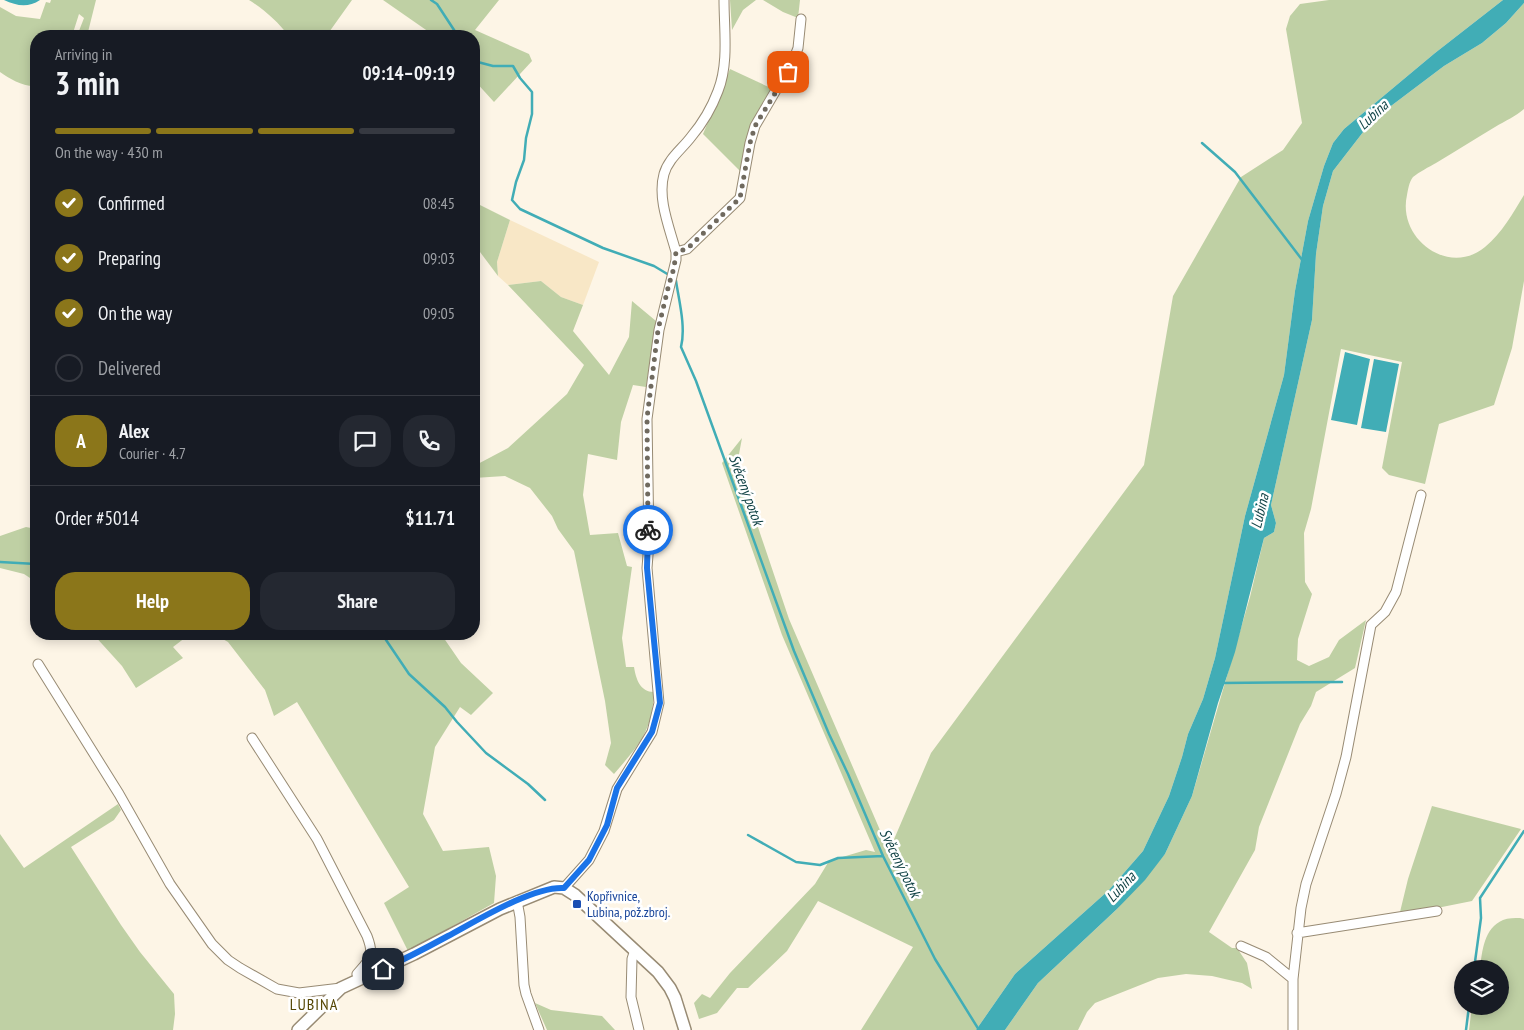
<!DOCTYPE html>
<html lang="en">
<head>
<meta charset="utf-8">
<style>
	:root { --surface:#171b24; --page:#242831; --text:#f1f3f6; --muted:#9ea1a6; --line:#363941; --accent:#8b761a }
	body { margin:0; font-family:"PT Sans Narrow",sans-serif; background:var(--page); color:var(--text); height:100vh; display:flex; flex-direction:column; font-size:19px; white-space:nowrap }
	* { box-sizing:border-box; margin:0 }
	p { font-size:16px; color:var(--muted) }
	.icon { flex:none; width:28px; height:28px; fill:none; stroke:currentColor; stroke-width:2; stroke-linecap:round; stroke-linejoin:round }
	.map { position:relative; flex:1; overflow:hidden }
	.side { position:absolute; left:30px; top:30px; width:450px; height:610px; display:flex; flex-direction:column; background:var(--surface); border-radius:20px; box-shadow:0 2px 12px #0003 }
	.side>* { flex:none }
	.controls { position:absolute; left:1454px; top:960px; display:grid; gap:10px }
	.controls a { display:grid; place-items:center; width:55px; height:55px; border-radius:50%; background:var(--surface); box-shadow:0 2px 12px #0003; font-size:25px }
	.pin { position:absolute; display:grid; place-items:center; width:42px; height:42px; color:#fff; margin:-21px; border-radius:10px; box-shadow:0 2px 8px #0006 }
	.courier { position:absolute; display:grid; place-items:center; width:50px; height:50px; margin:-25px; border:4px solid #1a73e8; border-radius:50%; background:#fff; color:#222; box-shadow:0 1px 6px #0007 }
	.summary em { font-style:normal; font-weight:600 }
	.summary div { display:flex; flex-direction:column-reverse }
	.summary { display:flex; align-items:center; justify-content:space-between; height:85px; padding:0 25px }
	h1 { font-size:32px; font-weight:600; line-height:38px }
	.bar { display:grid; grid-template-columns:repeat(4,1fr); gap:8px 5px; align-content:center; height:60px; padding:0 25px }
	.bar i { height:6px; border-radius:4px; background:var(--line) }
	.bar .on { background:var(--accent) }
	.bar p { grid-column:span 4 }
	.line { display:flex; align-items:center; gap:12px; padding:0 25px; border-top:1px solid var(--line) }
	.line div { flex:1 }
	.round { display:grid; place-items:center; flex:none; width:52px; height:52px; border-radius:20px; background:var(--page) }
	ol { padding:0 25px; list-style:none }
	li { display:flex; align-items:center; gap:15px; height:55px }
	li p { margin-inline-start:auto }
	li .icon { padding:5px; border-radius:50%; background:var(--accent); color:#fff; stroke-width:4 }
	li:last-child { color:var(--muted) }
	li i { width:28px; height:28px; border:2px solid var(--line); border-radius:50% }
	.action { display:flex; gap:10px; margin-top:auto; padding:10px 25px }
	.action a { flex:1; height:58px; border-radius:20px; background:var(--accent); color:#fff; font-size:20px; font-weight:600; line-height:58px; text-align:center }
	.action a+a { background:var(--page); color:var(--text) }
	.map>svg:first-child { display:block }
</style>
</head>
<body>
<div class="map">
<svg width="1524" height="1030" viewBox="0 0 1524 1030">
	<rect width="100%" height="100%" fill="#fdf5e6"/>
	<path fill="#f8e7c6" d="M510,220L599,262L583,305L561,297L541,281L508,285L498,276L497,262Z"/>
	<path fill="#bfd0a4" d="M51,0H96L87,36H77L84,18L79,14L72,36H36V65L33,63L30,65L36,72V86C23,87 10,79 0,72V7L16,16L40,19L46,2L50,3Z
		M249,0H352L327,35L322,31L319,36H289C278,22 265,10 249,0Z
		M383,0H499L475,30L529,54L532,61L494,102L474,80V36H427L429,32Z
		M730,0H756L743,10L732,30Z
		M763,0H800L798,18L783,12Z
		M1329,0H1503L1435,53L1344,129L1333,143L1324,166L1308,221L1295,291L1284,375L1245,516L1215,658L1203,699L1188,734L1182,757L1169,796L1143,851L1109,890L1015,974L976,1030H861L913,947L818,901L787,951L748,988H737L717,1013L699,1019L694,1003L702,994L710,998L730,973L815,884L829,861L866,850L875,852L782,635L722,463L742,438L737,465L789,619L889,851L931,753L1144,465L1173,296L1241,177L1283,150L1302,123L1286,29L1290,16L1300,4Z
		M1524,3V109C1516,116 1505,121 1495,127C1475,139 1456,151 1436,163C1429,167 1419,172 1413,177C1409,182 1408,190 1407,195C1397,239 1449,277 1485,247C1502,233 1513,213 1524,195V281L1512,348L1494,405L1439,424L1425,484L1389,475L1382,468L1402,362L1341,349L1311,509L1304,533L1305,582L1312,594L1298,639L1297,660L1309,666L1329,657L1339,640L1366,620L1355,668L1316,692L1311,706L1300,724L1259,827L1255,850L1209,932L1232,948H1237L1247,963L1252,989L1242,983L1212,976L1186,974L1158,978L1095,1003L1087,1012L1078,1030H1005L1038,983L1117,909L1165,854L1192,796L1250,597L1264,538L1274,532L1276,523L1271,505L1312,320L1316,254L1323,206L1333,171L1367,127L1383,112L1444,66L1482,43L1506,23Z
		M730,69L775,90L752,127L742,173L703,134Z
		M474,202L510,220L497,262L498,276L480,252L474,247Z
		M541,281L561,297L583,305L573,331L609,375L629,337L632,301L656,321L646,387L633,385L621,422L617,460L588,454L583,495L590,535L618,533L627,566L632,567L622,638L626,667H634C636,679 640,692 654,692C652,732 639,745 614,774L605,765L611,743L605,701L574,551L558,529L552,516L530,488L505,476L474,478V466L508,448L567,394L584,365L508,285Z
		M26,527L36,529V582L24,574L0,568V536Z
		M93,634H190L173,647L183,658L136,688L122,666Z
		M214,634H441L461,663L493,693L471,715L460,707L435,747L423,814L443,851L489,847L496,876L494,903L408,951L384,903L409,887L297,702L274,716L265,690L228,642Z
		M118,804L121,810L114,820L71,847L121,925L140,952L174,994L175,1014L173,1030H0V834L24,868Z
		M1432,806L1521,829L1472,901L1442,907L1400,912L1408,879Z
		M1520,918L1524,919V1030H1469L1472,1006H1500V969H1480C1482,951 1484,928 1503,920C1508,918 1515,918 1520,918Z
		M535,1003L551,1010L602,1016L615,1030H547Z"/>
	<path fill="#41adb6" d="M4,0H40C28,8 17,6 4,0Z
		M1503,0H1524V3L1506,23L1482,43L1444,66L1383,112L1367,127L1333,171L1323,206L1316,254L1312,320L1271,505L1276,523L1274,532L1264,538L1235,652L1218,703L1192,796L1165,854L1145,880L1117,909L1038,983L1005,1030H976L1015,974L1109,890L1143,851L1169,796L1182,757L1188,734L1203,699L1215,658L1245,516L1284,375L1295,291L1308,221L1324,166L1333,143L1344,129L1435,53Z
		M1345,352L1370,359L1357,425L1331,420Z
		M1374,359L1399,364L1386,432L1361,428Z"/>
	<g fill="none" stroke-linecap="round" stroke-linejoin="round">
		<path stroke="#41adb6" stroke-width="2.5" d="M431,0L437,4L458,36
			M474,61L493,66H513L520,78L532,92V114L526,138L524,160L516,182L512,200L520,209L603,248L654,266L669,275
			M1202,143L1235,172L1303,261
			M673,278L676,281C679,301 686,327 681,347L696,381L794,651L829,734L848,774L883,856L935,959L979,1030
			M0,562L36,564
			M382,634L409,674L445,707L457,722L486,753L528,784L545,800
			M1221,683L1342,682
			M748,835L796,862L820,865L838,858L883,856
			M1474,969L1481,918L1480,898L1524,831
			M1466,1030L1469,1006"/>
		<defs>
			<path id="street" d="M676,252L687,249L740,198L750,143L755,126L793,61L798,48L801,19
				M38,664L119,794L170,884L212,944L228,960L240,968L277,989L299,993L341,988
				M252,738L317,839L367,936C375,957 370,959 357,974L360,979
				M564,888L589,860L604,831L617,789L652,732L659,703L647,568L649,542L647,419L659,330L676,260V252C670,229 657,199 664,174C668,159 682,149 691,137C702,124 712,107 718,91C729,63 724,30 724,0
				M517,901L520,917L524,985L526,994L539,1030
				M1297,933L1437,911
				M1241,946L1266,957L1293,979
				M635,950L632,959L631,997L639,1030
				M1293,1030V979L1301,908L1306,884L1336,794L1346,757L1371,625L1385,612L1396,592L1421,495"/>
			<path id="secondary" d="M298,1030L341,988L414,954L500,909L554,887L564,888L575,895L658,972L670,988L675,998L685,1030"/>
		</defs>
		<use href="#street" stroke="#988b74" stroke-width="11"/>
		<use href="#secondary" stroke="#988b74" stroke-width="14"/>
		<use href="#street" stroke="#fff" stroke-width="9"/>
		<use href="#secondary" stroke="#fff" stroke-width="11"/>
	</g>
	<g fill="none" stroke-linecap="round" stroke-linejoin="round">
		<path stroke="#706a5f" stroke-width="5" stroke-dasharray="0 9" d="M648,530L647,418L658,330L669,284L674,268L676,252L687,249L740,198L750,143L755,126L788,72"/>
		<path stroke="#1a73e8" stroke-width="6" d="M383,969C405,959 426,948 448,936C476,921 533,886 564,888L589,860L607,825L617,788L652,732L660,703L647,568L648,530"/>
	</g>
	<rect fill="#1a4fb4" stroke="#fff" stroke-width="2" x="572" y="899" width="10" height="10" rx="2.5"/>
	<g text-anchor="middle" stroke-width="5" stroke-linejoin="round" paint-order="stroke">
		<g font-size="14" fill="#164399" stroke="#fff" text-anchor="start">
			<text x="587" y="901">Kopřivnice,<tspan x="587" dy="16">Lubina, pož.zbroj.</tspan></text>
		</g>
		<g font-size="15" font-style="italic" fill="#0d3f42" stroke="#fff">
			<text transform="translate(1373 115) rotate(-43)" y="5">Lubina</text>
			<text transform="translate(746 490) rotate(70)" y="5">Svěcený potok</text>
			<text transform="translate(1260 511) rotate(-76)" y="5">Lubina</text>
			<text transform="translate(900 863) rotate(64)" y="5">Svěcený potok</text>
			<text transform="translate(1121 887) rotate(-47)" y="5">Lubina</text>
		</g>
		<g font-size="16" letter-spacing="1" fill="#554603" stroke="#fff">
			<text x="314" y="1010">LUBINA</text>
		</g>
	</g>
</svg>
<div class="controls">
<a><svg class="icon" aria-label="layers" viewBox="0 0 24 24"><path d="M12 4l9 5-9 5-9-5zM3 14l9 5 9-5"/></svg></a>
</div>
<div class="pin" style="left:788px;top:72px;background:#ea580c"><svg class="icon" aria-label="bag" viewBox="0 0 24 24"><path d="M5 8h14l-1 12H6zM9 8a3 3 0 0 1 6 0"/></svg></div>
<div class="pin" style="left:383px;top:969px;background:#1f2937"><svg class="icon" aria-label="home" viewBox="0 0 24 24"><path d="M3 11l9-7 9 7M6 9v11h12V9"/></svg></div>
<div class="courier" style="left:648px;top:530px"><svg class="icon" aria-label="bike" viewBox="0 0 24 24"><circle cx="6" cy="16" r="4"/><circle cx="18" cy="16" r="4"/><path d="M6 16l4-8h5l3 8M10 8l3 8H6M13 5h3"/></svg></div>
<section class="side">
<div class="summary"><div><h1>3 min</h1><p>Arriving in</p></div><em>09:14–09:19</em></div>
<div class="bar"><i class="on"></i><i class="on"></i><i class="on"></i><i></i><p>On the way · 430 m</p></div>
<ol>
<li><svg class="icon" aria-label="check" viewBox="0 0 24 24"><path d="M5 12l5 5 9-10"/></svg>Confirmed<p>08:45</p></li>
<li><svg class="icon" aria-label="check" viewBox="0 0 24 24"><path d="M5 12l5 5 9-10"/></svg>Preparing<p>09:03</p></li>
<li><svg class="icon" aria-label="check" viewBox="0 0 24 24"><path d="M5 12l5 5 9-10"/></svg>On the way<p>09:05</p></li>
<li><i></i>Delivered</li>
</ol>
<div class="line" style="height:90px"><b class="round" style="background:var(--accent);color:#fff">A</b><div><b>Alex</b><p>Courier · 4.7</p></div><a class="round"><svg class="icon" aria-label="chat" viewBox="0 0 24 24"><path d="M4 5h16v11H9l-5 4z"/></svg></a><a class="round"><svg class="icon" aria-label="phone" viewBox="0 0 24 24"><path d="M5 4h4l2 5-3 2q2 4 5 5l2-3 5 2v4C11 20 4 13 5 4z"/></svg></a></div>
<div class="line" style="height:65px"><div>Order #5014</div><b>$11.71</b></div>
<div class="action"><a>Help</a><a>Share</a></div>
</section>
</div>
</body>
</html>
